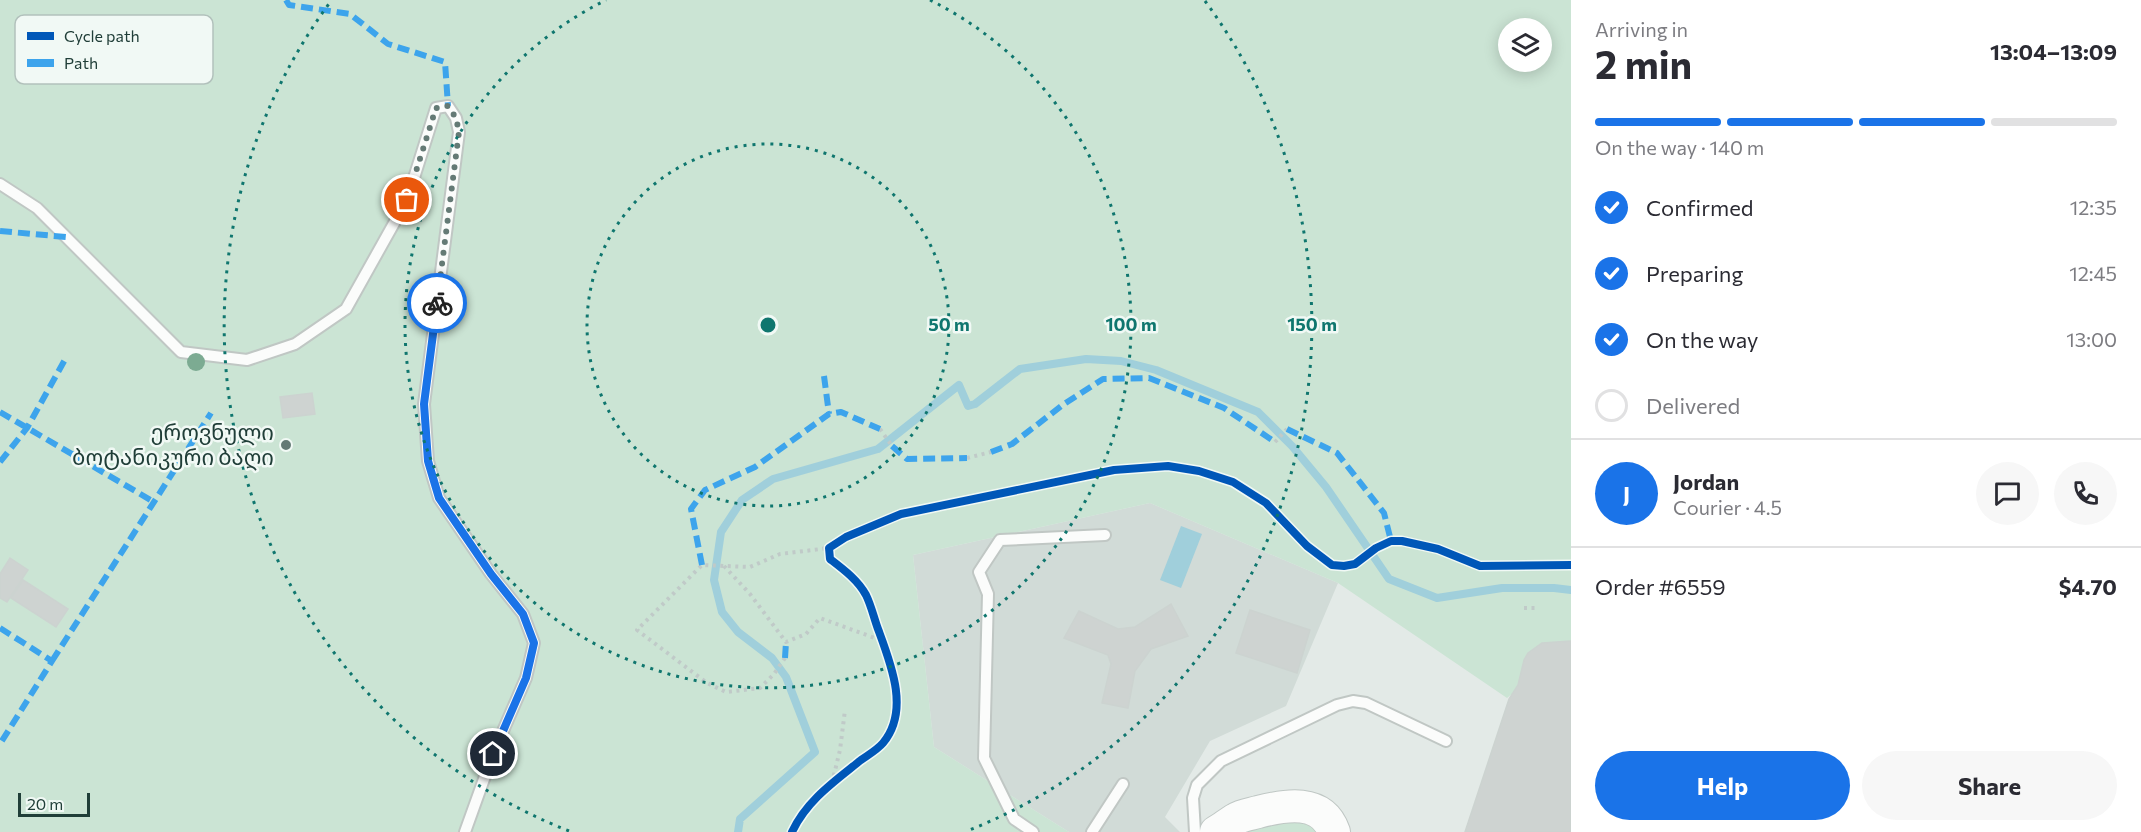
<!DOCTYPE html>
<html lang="en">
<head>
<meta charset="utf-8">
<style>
	:root { --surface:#fff; --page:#f7f7f7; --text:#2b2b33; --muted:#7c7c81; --line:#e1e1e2; --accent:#1a73e8 }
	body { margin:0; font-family:Commissioner,"Noto Sans Georgian",sans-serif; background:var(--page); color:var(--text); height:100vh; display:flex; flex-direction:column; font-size:22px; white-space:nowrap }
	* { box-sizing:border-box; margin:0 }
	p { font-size:20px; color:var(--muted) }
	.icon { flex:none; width:33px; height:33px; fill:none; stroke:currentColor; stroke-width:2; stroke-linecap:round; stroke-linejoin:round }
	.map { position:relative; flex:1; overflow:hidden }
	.details { display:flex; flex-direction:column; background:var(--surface); width:570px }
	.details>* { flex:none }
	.fabs { position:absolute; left:1498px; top:18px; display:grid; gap:12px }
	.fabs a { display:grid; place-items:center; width:54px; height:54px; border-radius:50%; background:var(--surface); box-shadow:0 3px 15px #0003; font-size:30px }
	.scale { position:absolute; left:18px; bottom:15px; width:72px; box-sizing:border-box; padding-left:6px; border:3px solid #203e38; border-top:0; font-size:16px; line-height:21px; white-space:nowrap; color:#203e38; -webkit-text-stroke:4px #f1f9f5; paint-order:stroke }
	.pin { position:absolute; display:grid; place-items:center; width:51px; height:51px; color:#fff; margin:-26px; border:3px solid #fff; border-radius:50%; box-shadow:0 2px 6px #0007 }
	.courier { position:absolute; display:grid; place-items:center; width:60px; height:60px; margin:-30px; border:4px solid #1a73e8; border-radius:50%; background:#fff; color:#222; box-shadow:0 2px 8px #0007 }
	.overview em { font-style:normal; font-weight:700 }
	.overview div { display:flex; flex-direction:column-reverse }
	.overview { display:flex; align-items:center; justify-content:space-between; height:102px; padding:0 24px }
	h1 { font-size:39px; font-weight:700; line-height:45px }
	.bar { display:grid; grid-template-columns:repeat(4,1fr); gap:9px 6px; align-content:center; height:72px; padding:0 24px }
	.bar i { height:8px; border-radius:4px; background:var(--line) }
	.bar .current { background:var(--accent) }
	.bar p { grid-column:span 4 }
	.line { display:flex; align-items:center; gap:15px; padding:0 24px; border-top:2px solid var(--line) }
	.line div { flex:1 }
	.round { display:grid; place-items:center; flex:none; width:63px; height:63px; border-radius:32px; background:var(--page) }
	ol { padding:0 24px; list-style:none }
	li { display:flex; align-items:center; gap:18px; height:66px }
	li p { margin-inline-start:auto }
	li .icon { padding:6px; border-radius:50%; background:var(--accent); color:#fff; stroke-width:4 }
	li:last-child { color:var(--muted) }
	li i { width:33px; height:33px; border:3px solid var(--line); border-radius:50% }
	.primary-button { display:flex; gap:12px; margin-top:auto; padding:12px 24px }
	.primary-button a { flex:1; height:69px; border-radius:36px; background:var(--accent); color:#fff; font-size:24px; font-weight:700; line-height:69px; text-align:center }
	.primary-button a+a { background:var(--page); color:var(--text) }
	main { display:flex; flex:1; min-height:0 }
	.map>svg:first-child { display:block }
</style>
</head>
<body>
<main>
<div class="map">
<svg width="1571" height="832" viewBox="0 0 1571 832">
	<rect width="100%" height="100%" fill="#e3eae7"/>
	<path fill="#d1dbd7" d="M1150,503L1338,583L1286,706L1210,741L1165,817L1180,832H1069L934,747L913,555Z"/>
	<path fill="#cbe4d4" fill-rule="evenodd" d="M0,0H1571V646L1507,698L1338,583L1150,503L913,555L934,747L1069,832H0ZM1509,28H1542V62H1509Z
		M1278,807L1334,832H1216Z"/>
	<path fill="#a0cfdb" d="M1181,526L1202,534L1181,588L1160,580Z"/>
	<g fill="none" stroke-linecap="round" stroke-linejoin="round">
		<path stroke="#a0cfdb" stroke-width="8" d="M738,832L740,819L815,752L786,677L772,658L738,632L722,612L714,580L721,532L742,500L773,479L878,449L959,385L968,406L975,404L1020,369L1086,359L1121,361L1156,370L1258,412L1292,446L1326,487L1389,579L1437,598L1502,588H1554L1571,590"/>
	</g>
	<path fill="#ced3d1" stroke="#ccd3d0" stroke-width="1.5" d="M312,393L315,414L283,418L280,397Z
		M10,558L28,570L7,602L0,598V574Z
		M23,580L68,609L56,627L11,598Z
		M1171,604L1188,636L1151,649L1135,671L1128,708L1102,703L1111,664L1108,655L1064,638L1079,611L1118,629L1135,627Z
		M1250,610L1310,630L1297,673L1236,653Z
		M1571,641V832H1465L1509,699L1518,685L1524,660L1528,653L1542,643Z"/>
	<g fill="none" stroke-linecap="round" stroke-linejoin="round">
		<defs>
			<path id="service" d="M0,184L37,208L181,352L247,360L295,344L346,309L407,200L436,108L448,106L456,118L459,132L424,404L428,461L439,498L491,574L523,614L534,643L526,678L493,754L465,832
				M1033,832L1014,819L984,758L988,594L979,572L1000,540L1105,535
				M1092,832L1123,784
				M1195,832L1193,798L1197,785L1221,761L1337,705L1353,701L1366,703L1446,741"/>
			<path id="secondary" d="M1216,832C1223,828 1229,823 1236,819C1242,815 1251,814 1258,812C1285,805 1322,798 1334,832"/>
		</defs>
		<use href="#service" stroke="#c0c7c4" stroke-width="14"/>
		<use href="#secondary" stroke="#bfc7c4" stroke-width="34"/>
		<path stroke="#c0cac8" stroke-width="4" stroke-dasharray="3 4.5" stroke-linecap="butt" d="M880,429L892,446
			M1275,442L1287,429
			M967,458L991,452
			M724,566L750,594L786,642L806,634L820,618L883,641
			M1524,608H1537
			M785,658L774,674L760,688L726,692L707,683L637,630L702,565L750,567L780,554L829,548
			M832,783L840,750L845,710"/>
		<use href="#service" stroke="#fbfcfb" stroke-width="10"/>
		<use href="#secondary" stroke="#fbfcfb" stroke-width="32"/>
		<path stroke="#3da4ec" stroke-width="6" stroke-dasharray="12 6" stroke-linecap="butt" d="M286,0L289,5L350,14L388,44L445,62L448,106
			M0,231L66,237
			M824,376L829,414
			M0,412L154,502
			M1287,429L1337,453L1384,513L1391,541
			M892,446L907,459L967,458
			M991,452L1012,444L1064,404L1103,379L1149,378L1224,408L1275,442
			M0,462L27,428L67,356
			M702,565L691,509L705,490L755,467L829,414L841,412L880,429
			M0,628L52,661L0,744
			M785,658L786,642
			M52,661L211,413"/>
		<defs>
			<path id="cycleway" d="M792,832C807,800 835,781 861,760C868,755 877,750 883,743C910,711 891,664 878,629C874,618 871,605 866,595C858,580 843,569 830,559L829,548L846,537L901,514L1114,470L1168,466L1199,471L1233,482L1266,503L1307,546L1332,565L1344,566L1355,564L1376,548L1391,541H1402L1438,549L1480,566L1571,565"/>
		</defs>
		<use href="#cycleway" stroke="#f1f9f5" stroke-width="11"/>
		<use href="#cycleway" stroke="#0057b8" stroke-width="8"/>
	</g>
	<circle fill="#7cab92" cx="196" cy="362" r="9"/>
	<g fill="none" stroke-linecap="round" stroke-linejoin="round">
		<path stroke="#647a75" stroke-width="6" stroke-dasharray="0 10.8" d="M407,200L436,108L448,106L456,118L459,132L437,303"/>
		<path stroke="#1a73e8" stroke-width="8" d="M437,303L424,404L428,461L439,498L491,574L523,614L534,643L526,678L493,754"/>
	</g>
	<g fill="none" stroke="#0f766e" stroke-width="3" stroke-dasharray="3 6">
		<circle cx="768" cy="325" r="181"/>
		<path d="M930 0A363 363 0 1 1 606 0"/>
		<path d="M569 831A544 544 0 0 1 331 1M1205 1A544 544 0 0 1 967 831"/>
	</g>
	<circle fill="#647a75" stroke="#f1f9f5" stroke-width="2" cx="286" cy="445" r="6"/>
	<g text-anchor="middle" stroke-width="5" stroke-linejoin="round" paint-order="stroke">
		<g font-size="22" fill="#203e38" stroke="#f1f9f5" text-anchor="end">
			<text x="274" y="440">ეროვნული<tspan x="274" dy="25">ბოტანიკური ბაღი</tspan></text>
		</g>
	</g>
	<rect x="15" y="15" width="198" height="69" rx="9" fill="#f1f9f5" stroke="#b2c1bc" stroke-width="1.5"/>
	<rect x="27" y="32" width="27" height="8" fill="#0057b8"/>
	<rect x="27" y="59" width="27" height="8" fill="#3da4ec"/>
	<g font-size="16" fill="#203e38">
		<text x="64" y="42">Cycle path</text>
		<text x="64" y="69">Path</text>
	</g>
	<circle cx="768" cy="325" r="9" fill="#0f766e" stroke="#f1f9f5" stroke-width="3"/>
	<g font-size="18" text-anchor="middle" font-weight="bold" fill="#0f766e" stroke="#f1f9f5" stroke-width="5" stroke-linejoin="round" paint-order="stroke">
		<text x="949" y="331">50 m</text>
		<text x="1131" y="331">100 m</text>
		<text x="1312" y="331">150 m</text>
	</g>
</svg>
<div class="fabs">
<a><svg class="icon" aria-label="layers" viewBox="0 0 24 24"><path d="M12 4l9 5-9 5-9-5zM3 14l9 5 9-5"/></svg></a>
</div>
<div class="scale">20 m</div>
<div class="pin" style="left:407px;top:200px;background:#ea580c"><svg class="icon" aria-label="bag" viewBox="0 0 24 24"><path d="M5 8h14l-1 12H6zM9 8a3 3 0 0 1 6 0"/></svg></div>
<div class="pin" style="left:493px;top:754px;background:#1f2937"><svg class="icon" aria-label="home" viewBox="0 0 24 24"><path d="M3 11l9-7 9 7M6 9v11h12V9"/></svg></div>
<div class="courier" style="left:437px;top:303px"><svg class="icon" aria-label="bike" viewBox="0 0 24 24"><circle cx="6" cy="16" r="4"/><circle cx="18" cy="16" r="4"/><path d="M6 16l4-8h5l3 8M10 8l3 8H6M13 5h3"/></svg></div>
</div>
<section class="details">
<div class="overview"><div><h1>2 min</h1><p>Arriving in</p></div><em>13:04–13:09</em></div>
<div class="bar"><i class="current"></i><i class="current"></i><i class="current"></i><i></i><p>On the way · 140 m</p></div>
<ol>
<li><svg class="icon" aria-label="check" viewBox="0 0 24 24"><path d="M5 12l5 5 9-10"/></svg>Confirmed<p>12:35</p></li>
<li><svg class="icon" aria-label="check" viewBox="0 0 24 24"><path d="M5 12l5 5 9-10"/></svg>Preparing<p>12:45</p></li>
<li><svg class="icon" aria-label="check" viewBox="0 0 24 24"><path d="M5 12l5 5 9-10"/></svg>On the way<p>13:00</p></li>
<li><i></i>Delivered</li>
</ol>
<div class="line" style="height:108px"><b class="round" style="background:var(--accent);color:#fff">J</b><div><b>Jordan</b><p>Courier · 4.5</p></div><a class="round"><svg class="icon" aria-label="chat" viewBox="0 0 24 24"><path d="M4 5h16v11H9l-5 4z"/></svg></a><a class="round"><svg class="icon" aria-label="phone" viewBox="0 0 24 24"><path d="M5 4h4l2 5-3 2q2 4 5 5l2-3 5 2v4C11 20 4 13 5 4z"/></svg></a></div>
<div class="line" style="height:78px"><div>Order #6559</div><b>$4.70</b></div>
<div class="primary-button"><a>Help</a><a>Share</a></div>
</section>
</main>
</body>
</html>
